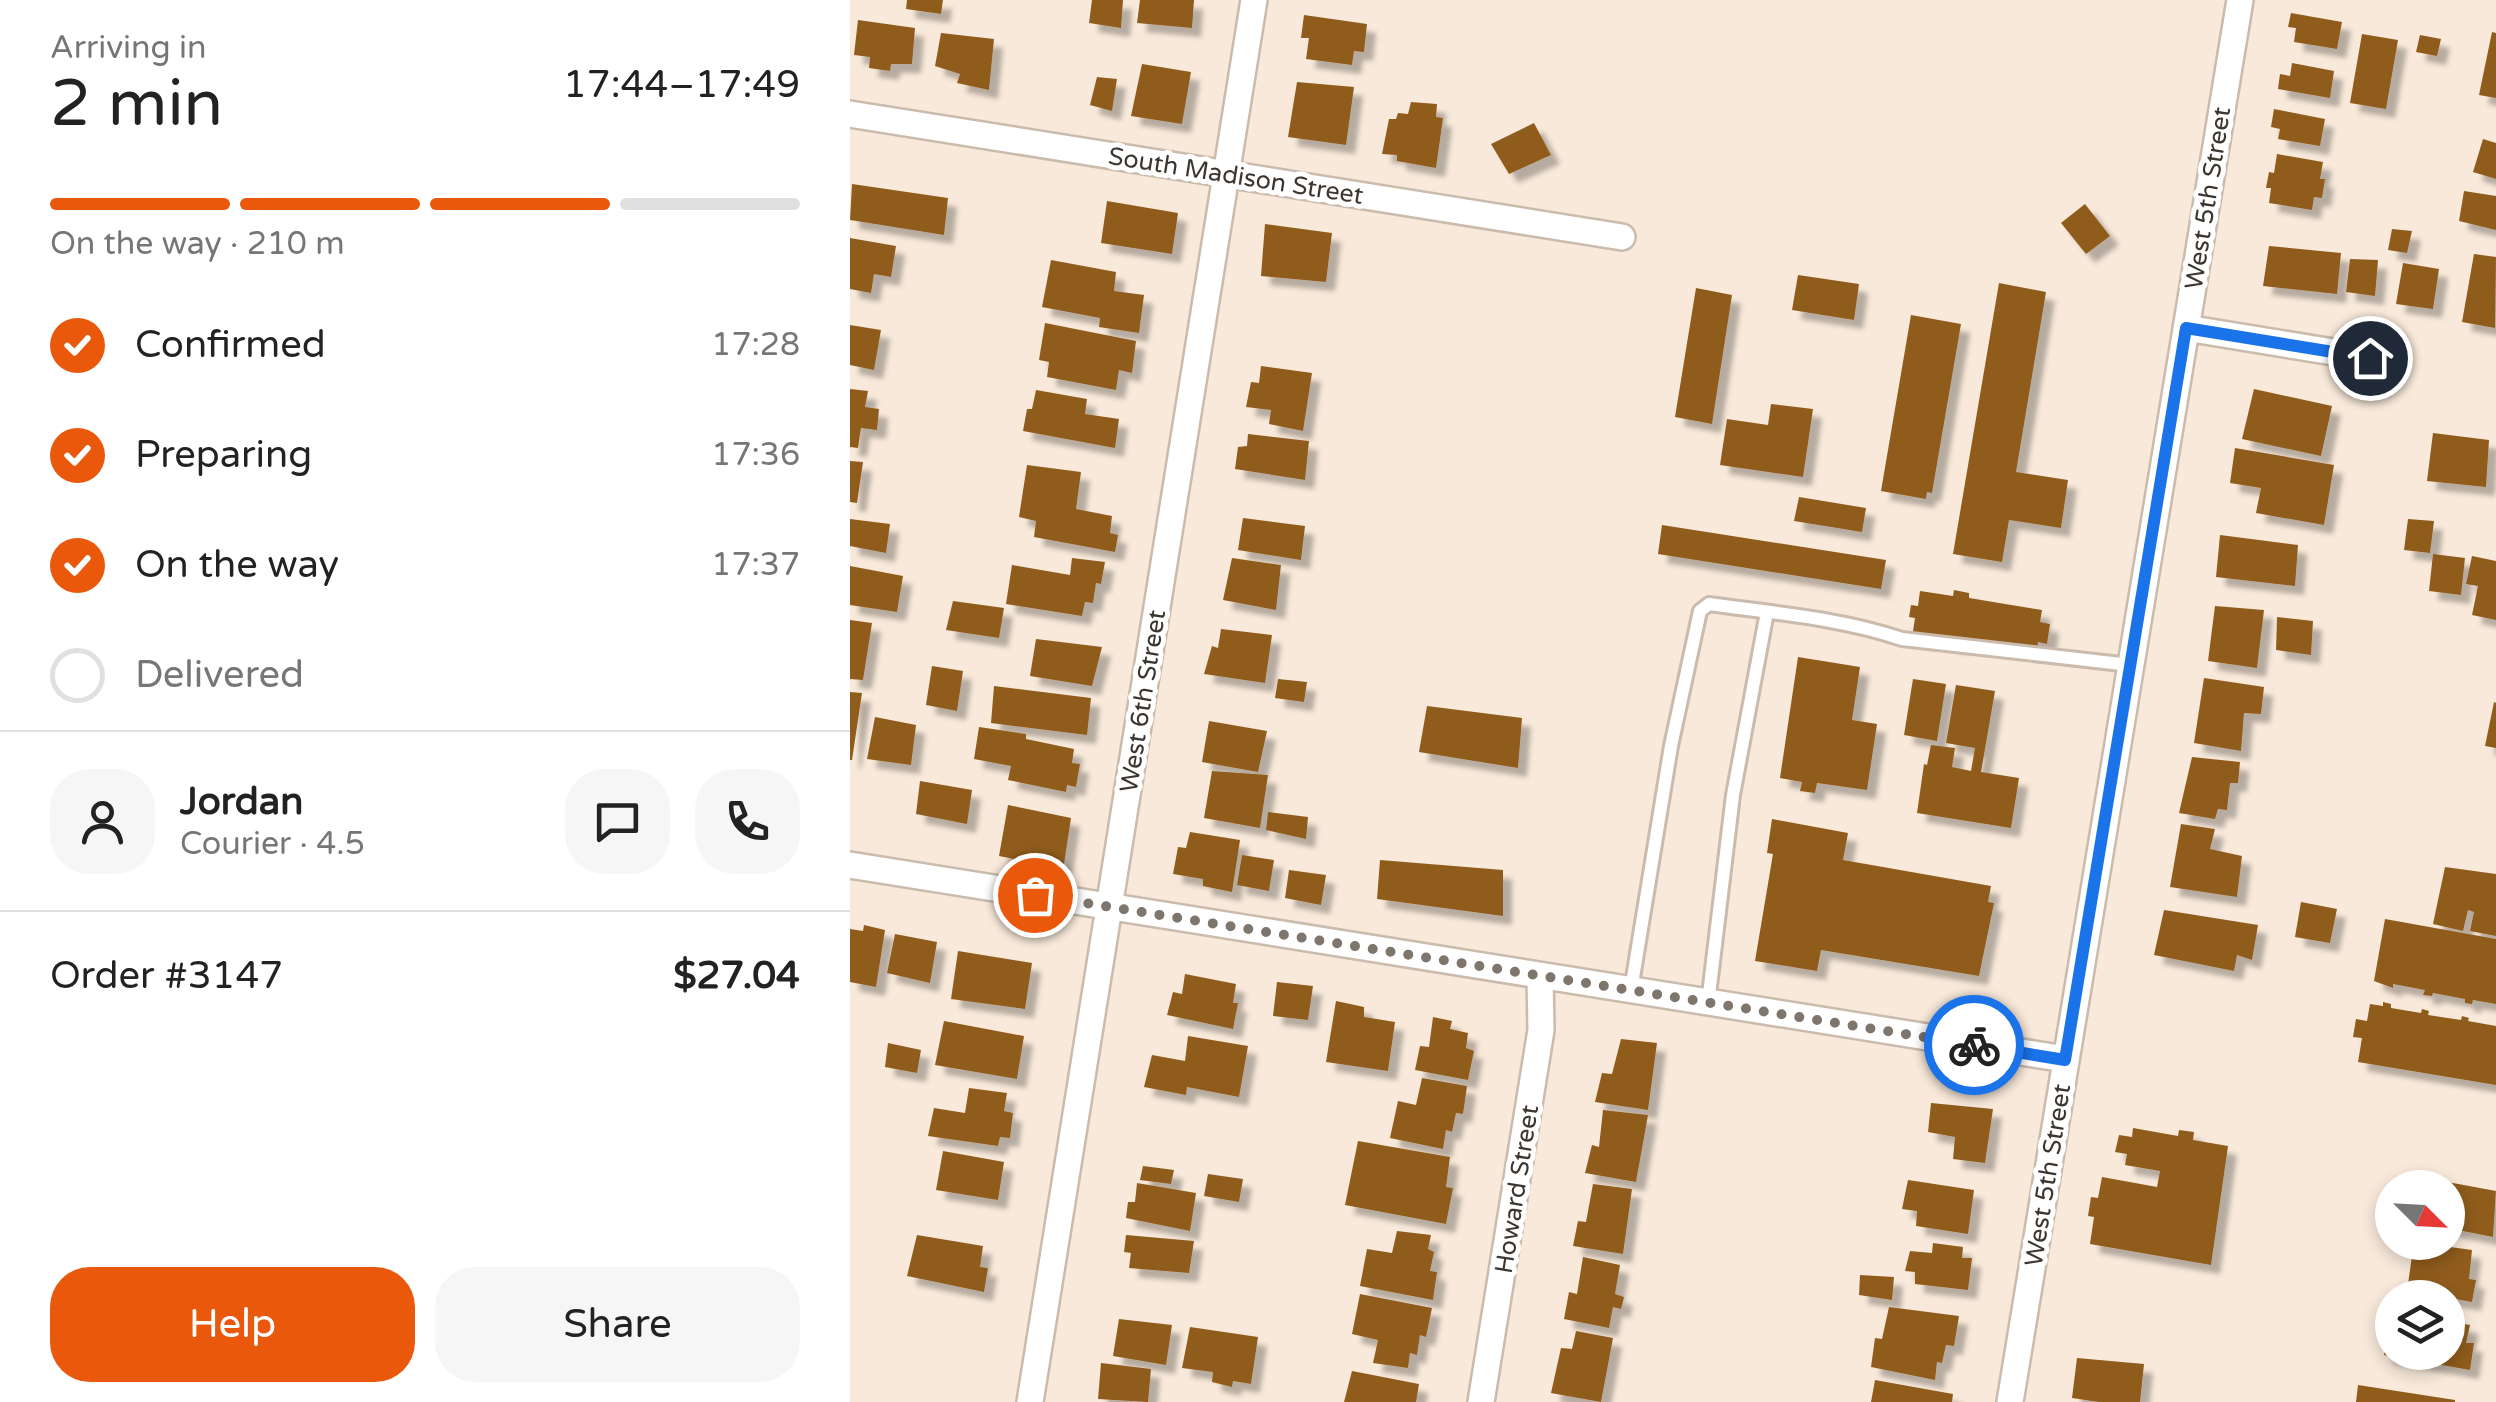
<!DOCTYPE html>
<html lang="en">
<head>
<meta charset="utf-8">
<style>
	:root { --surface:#fff; --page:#f6f6f6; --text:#222; --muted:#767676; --line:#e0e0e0; --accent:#ea580c }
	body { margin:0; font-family:"Varela Round",sans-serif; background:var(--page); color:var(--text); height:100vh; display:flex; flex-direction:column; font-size:38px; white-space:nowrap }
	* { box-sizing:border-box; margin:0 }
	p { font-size:32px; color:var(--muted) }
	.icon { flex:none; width:55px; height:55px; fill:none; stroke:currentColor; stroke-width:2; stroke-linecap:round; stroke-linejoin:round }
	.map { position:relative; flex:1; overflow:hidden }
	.drawer { display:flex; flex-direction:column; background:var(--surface); width:850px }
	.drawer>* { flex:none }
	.needle { width:65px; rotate:114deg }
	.buttons { position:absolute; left:1525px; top:1170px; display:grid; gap:20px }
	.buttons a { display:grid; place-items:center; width:90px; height:90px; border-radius:50%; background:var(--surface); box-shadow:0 5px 15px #0003; font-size:50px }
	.pin { position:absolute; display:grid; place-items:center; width:85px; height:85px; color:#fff; margin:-42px; border:5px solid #fff; border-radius:50%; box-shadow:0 2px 10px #0007 }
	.courier { position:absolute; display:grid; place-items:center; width:100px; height:100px; margin:-50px; border:8px solid #1a73e8; border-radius:50%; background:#fff; color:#222; box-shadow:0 2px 12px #0007 }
	.overview em { font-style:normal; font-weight:600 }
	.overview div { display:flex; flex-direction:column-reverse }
	.overview { display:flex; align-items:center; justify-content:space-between; height:170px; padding:0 50px }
	h1 { font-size:65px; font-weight:600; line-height:75px }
	.bar { display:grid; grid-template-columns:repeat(4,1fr); gap:15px 10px; align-content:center; height:120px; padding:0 50px }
	.bar i { height:12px; border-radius:8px; background:var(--line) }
	.bar .on { background:var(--accent) }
	.bar p { grid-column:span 4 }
	.line { display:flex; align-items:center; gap:25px; padding:0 50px; border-top:2px solid var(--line) }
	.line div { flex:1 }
	.round { display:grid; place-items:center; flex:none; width:105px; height:105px; border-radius:40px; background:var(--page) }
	ol { padding:0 50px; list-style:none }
	li { display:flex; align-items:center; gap:30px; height:110px }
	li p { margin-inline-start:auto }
	li .icon { padding:10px; border-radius:50%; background:var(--accent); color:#fff; stroke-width:4 }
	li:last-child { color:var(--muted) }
	li i { width:55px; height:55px; border:5px solid var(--line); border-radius:50% }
	.action { display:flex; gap:20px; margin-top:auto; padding:20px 50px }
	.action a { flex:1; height:115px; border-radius:40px; background:var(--accent); color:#fff; font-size:40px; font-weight:600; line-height:115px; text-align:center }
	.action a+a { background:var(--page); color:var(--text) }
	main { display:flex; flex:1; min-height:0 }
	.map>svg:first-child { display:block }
</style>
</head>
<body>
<main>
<section class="drawer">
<div class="overview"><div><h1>2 min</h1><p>Arriving in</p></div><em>17:44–17:49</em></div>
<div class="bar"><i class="on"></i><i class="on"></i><i class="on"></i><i></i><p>On the way · 210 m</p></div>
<ol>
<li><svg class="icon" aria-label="check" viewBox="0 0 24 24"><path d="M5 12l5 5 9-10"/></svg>Confirmed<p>17:28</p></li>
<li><svg class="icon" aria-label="check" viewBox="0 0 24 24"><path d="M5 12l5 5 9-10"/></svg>Preparing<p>17:36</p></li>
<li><svg class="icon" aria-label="check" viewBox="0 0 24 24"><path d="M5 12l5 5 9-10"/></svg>On the way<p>17:37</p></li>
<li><i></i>Delivered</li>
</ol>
<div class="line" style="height:180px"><a class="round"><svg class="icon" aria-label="person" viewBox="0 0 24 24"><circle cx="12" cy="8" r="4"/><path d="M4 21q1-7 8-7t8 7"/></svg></a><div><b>Jordan</b><p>Courier · 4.5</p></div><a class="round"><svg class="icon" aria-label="chat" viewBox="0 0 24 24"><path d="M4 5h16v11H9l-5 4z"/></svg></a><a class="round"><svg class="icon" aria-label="phone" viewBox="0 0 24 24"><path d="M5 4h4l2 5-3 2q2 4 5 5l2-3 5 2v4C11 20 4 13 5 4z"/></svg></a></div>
<div class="line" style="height:130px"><div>Order #3147</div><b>$27.04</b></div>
<div class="action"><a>Help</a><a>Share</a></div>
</section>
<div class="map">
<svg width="1646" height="1402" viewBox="0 0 1646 1402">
	<defs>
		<filter id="shadow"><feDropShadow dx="9" dy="9" stdDeviation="2.5" flood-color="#0004"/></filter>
	</defs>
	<rect width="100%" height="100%" fill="#f8e9da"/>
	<path fill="#8f5c1e" filter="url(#shadow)" d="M57,0H93L91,14L56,9Z
		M242,0H273L271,28L239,23Z
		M290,0H344L342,28L287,23Z
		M1441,13L1492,22L1487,49L1444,42L1446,28L1438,27Z
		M454,15L517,24L514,52L504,51L502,65L456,59L459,38H451Z
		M8,20L65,28L62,64H41L40,71L19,68L20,57L4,55Z
		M1642,32L1646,33V98L1629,95Z
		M91,33L144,39L139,90L107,83L110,74L85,66Z
		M1512,34L1548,40L1536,109L1500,103Z
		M1570,35L1591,39L1587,56L1566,52Z
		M1442,63L1484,71L1480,98L1428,89L1430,74L1440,76Z
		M292,64L341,72L332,124L281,116Z
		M247,77L267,79L262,111L240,105Z
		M447,82L504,87L496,145L438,137Z
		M561,102L587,104L586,117L593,118L586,168L547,161V155L532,154L539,119H546L548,113L558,114Z
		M1424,109L1475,119L1470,146L1428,139L1430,129L1421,127Z
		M684,123L701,155L659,174L641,144Z
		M1633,139L1646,143V179L1623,172Z
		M1427,154L1473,162L1470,179H1475L1472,198L1464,197L1462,210L1419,203L1421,188H1416L1419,172L1424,173Z
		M2,184L98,198L94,235L0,220Z
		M1614,191L1646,196V230L1609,221Z
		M257,201L328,213L322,254L251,243Z
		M1235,204L1260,236L1236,254L1211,223Z
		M415,224L482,233L476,282L411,276Z
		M1542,229L1562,231L1557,253L1538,250Z
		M0,238L46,246L41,277L24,274L21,293L0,289Z
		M1419,246L1491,253L1487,294L1413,286Z
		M1624,254L1646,257L1645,328L1612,322Z
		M1500,259L1528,260L1525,296L1496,292Z
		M201,260L266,272L264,291L294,295L289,333L249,327L250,318L192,307Z
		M1553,263L1589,269L1583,309L1546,304Z
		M948,275L1009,284L1004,320L942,310Z
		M1149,283L1196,292L1166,472L1218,480L1211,528L1159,520L1152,562L1103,554Z
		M846,288L882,295L862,424L825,417Z
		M1061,315L1111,324L1082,493L1077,492L1076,499L1031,491Z
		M195,323L286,341L282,373L269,370L266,390L197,377L199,362L189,360Z
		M0,325L31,330L24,370L0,365Z
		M411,366L462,373L453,431L419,424L421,410L396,407L401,382L409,383Z
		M0,389L18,391L15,407L29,409L27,430L11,428L8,448L0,447Z
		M1404,389L1482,406L1471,456L1392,439Z
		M186,390L237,399L235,414L269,419L265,448L173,431L177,409H182Z
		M921,404L963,409L953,477L870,465L877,419L918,425Z
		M1583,433L1639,440L1636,487L1577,481Z
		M398,434L459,441L455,480L385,469L388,447L397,446Z
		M1385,448L1484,465L1474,525L1406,513L1411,488L1380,483Z
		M0,461L13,462L7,503L0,502Z
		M177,465L231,472L226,509L262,516L260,533L268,535L265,552L184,537L186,521L169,517Z
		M949,497L1016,508L1012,532L944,521Z
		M393,518L455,526L451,560L388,550Z
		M0,519L40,524L36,553L0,546Z
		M1558,519L1584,521L1580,553L1554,550Z
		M812,525L1036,560L1031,589L808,554Z
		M1370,535L1448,545L1445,586L1366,577Z
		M1583,554L1615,558L1611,595L1579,591Z
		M1622,556L1646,561V620L1622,615L1628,586L1616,584Z
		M222,558L255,562L251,584L246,583L243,603L235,602L232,616L156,604L162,565L220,575Z
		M382,558L431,565L426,610L373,600Z
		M0,566L53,576L47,612L0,605Z
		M1104,590L1119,593V598L1192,610L1190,622L1200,624L1197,644L1188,642L1187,651L1112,639L1111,645L1099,643V638L1077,633L1076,640L1062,638L1065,618L1059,617L1061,605L1068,606L1070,591L1103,596Z
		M103,601L154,608L149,638L96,630Z
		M1365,606L1414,610L1407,668L1358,661Z
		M1427,617L1463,621L1461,655L1426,650Z
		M0,620L22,623L13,680L0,679Z
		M371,629L422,635L415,683L354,674L362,646L368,648Z
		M186,639L252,647L242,686L180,676Z
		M948,657L1010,667L1002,720L1027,724L1017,790L967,783L965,793L950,791L952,782L930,778Z
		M82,666L113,671L107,711L76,705Z
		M1354,678L1414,687L1411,714L1394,713L1391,751L1344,743Z
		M428,679L457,682L454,702L425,698Z
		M1063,679L1096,684L1087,741L1054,735Z
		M1106,685L1145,691L1131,772L1169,778L1161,828L1067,813L1074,764L1077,765L1081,745L1105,748L1102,767L1121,771L1125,748L1096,743Z
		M144,686L241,698L237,735L141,723Z
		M0,692L12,693L2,760H0Z
		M1644,702L1646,703V748L1635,746Z
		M577,706L672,718L668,768L569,752Z
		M25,717L66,725L61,765L17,759Z
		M359,721L417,731L408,772L352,762Z
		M129,727L176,734V739L224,749L222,763L230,764L226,787L217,785L216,792L158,780L161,766L124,759Z
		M1342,757L1390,762L1388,783H1380L1377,810L1368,809L1365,819L1329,813Z
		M362,771L418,775L410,828L354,818Z
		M70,781L122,790L117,824L66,814Z
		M158,805L221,818L214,864L195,861V865L149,856Z
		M418,812L458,817L456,839L416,830Z
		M922,819L998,833L993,860L1141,886L1138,902L1144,903L1129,976L971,950L967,971L905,961L923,854L917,853Z
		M1331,824L1365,829L1360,849L1392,856L1387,897L1320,887Z
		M340,832L390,840L382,892L353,886V879L323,874L328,847L336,848Z
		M392,855L424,860L419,891L387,885Z
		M530,860L653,870V916L527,899Z
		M1595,867L1646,874V936L1620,931L1624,912L1618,910L1613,931L1583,924Z
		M439,870L476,875L471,905L435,898Z
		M1451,902L1487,909L1480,943L1445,937Z
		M1314,910L1408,925L1402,960L1387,955L1384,971L1304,955Z
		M1535,919L1646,939V1004L1623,1000L1622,1004L1615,1003V999L1583,993L1582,996L1573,995L1575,990L1543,984V988L1524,981Z
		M14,925L35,930L26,987L0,982V929L13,931Z
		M45,934L87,942L80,983L37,973Z
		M108,951L182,963L175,1009L101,999Z
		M335,974L386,984L383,1003H388L383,1029L317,1015L323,992L332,994Z
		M427,982L463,986L458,1020L423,1016Z
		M486,1001L514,1007V1017L545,1022L538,1071L476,1062Z
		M1533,1002L1541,1004V1008L1571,1013L1572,1009L1579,1011L1578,1015L1611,1020L1612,1016L1619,1018L1618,1021L1646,1026V1085L1508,1062L1512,1038L1503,1037L1506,1019L1517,1021L1520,1004L1533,1006Z
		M583,1017L602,1021L600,1029L618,1033L616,1048L624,1051L618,1080L565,1070L570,1046L579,1047Z
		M94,1021L174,1036L167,1079L85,1065Z
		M338,1036L398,1046L389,1097L337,1087L336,1095L294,1087L302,1055L335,1061Z
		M771,1039L807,1043L798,1110L745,1102L752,1073L762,1074Z
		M38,1043L71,1050L67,1073L35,1067Z
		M572,1078L617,1086L613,1114L606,1113L602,1132L596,1130L593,1149L540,1138L548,1101L566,1105Z
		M119,1088L157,1093L154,1111L163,1113L160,1138L150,1137L148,1146L78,1136L84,1108L115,1113Z
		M1081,1103L1143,1109L1135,1163L1103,1159L1105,1137L1078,1132Z
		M753,1110L798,1115L786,1182L735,1173L742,1145L749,1147Z
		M1283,1128L1328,1136L1329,1130L1344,1132L1343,1140L1378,1146L1361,1265L1240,1244L1244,1217L1238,1216L1241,1197L1248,1198L1252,1177L1307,1187L1310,1171L1275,1165L1277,1154L1265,1152L1269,1135L1282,1137Z
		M508,1141L600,1157L596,1187L603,1188L596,1224L495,1205Z
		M93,1151L154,1162L148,1200L86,1190Z
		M293,1166L324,1170L321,1184L290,1180Z
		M358,1174L393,1179L389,1202L354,1196Z
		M1576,1178L1646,1191L1643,1237L1598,1228V1188H1574Z
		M1058,1180L1124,1190L1118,1234L1066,1226L1067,1211L1052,1209Z
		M287,1183L346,1193L340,1231L276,1218L278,1202H285Z
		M743,1184L782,1189L773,1254L723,1246L728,1221L736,1222Z
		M547,1231L581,1235L578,1249L584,1252L580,1271L587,1272L583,1300L510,1286L517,1249L542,1253Z
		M67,1235L133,1246L130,1267L138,1268L134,1292L57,1276Z
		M276,1235L344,1241L339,1273L279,1268L281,1253L274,1252Z
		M1564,1242L1622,1250L1619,1279L1626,1280L1622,1302L1595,1297L1556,1298Z
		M1083,1243L1113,1247L1112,1258H1122L1118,1290L1065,1284V1272L1055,1271L1060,1251L1082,1253Z
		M733,1257L770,1265L765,1294L774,1297L771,1309L763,1307L759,1328L714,1319L719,1292L727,1294Z
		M1010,1275L1044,1277L1042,1300L1009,1295Z
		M510,1294L582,1308L576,1337L570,1335L567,1355L560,1353L558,1368L523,1363L528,1340L502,1334Z
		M1039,1307L1109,1316L1104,1346L1096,1345L1092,1363L1087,1362L1085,1380L1021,1367L1025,1338L1032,1339Z
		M269,1319L322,1325L316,1365L263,1356Z
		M1598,1321L1620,1325L1616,1343H1624L1620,1370L1534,1355L1538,1326L1542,1327V1352H1598Z
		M340,1327L408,1337L401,1384L383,1381L382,1387L362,1382L363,1372L332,1368Z
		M726,1331L763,1338L751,1402L701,1393L711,1348L722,1349Z
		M1227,1358L1294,1364L1290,1402H1249L1222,1398Z
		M251,1363L301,1369L298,1402L248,1399Z
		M502,1371L569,1384L566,1402H494Z
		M1025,1380L1103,1394L1102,1402H1021Z
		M1508,1385L1605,1400V1402H1506Z"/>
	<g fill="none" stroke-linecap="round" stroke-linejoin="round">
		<defs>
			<path id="lane" d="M781,990L821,746L850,611L859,604C923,613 990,618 1052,639L1280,665
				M858,1003L883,795L917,612"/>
			<path id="street" d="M0,114L772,237
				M1336,328L1520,358
				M0,865L1215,1059
				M180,1402L404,0
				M631,1402L691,1030L690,976
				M1160,1402L1390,0"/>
		</defs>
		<use href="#lane" stroke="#cabbad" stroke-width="18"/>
		<use href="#street" stroke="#cabbad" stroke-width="30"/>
		<use href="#lane" stroke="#fff" stroke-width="12"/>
		<use href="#street" stroke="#fff" stroke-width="25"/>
	</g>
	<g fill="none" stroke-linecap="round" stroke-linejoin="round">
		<path stroke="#7e756c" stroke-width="10" stroke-dasharray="0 18" d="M185,895L1124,1045"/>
		<path stroke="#1a73e8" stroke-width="12" d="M1124,1045L1215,1060L1336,328L1520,358"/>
	</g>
	<g text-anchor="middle" stroke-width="10" stroke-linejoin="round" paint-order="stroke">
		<g font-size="25" fill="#3c3630" stroke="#fff">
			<text transform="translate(386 175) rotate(9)" y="9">South Madison Street</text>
			<text transform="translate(1357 198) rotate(-81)" y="9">West 5th Street</text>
			<text transform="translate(292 701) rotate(-81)" y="9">West 6th Street</text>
			<text transform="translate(1197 1175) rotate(-81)" y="9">West 5th Street</text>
			<text transform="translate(666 1189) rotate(-81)" y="9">Howard Street</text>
		</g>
	</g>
</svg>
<div class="buttons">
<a><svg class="needle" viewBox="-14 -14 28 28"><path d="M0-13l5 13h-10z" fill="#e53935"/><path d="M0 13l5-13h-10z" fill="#767676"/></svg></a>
<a><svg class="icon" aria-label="layers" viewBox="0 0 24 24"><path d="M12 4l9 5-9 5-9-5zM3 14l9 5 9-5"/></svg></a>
</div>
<div class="pin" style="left:185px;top:895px;background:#ea580c"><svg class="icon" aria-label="bag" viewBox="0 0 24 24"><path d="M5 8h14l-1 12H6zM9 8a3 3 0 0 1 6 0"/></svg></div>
<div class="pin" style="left:1520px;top:358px;background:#1f2937"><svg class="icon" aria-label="home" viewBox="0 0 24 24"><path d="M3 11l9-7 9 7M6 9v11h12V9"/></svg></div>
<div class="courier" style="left:1124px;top:1045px"><svg class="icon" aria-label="bike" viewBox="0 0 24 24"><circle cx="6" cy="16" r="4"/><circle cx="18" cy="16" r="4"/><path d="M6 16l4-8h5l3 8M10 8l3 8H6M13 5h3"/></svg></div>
</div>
</main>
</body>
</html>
